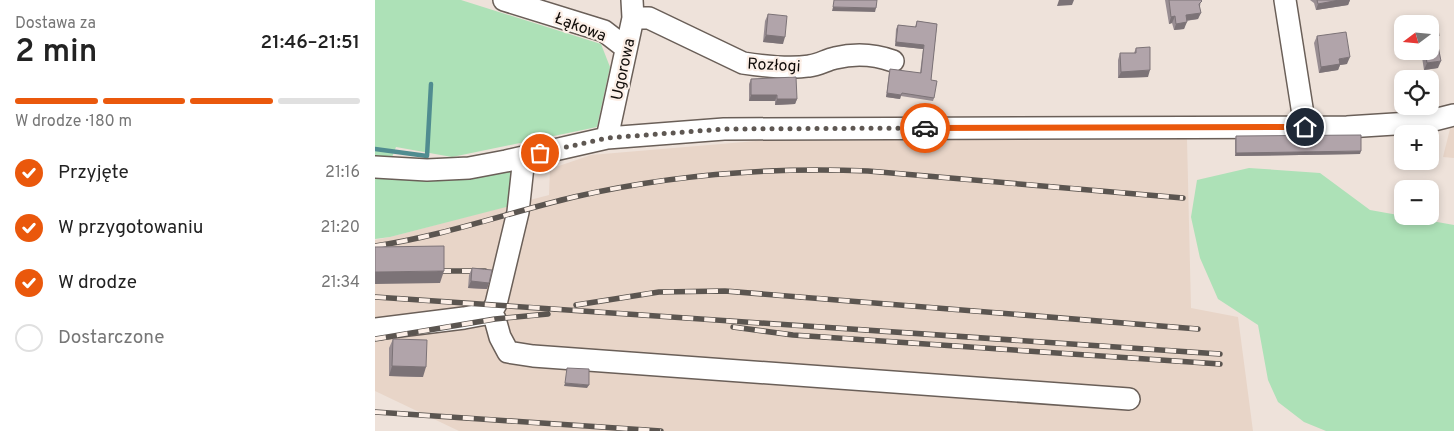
<!DOCTYPE html>
<html lang="pl">
<head>
<meta charset="utf-8">
<style>
	:root { --surface:#fff; --page:#f6f6f6; --text:#222; --muted:#767676; --line:#e0e0e0; --accent:#ea580c }
	body { margin:0; font-family:Overpass,sans-serif; background:var(--page); color:var(--text); height:100vh; display:flex; flex-direction:column; font-size:19px; white-space:nowrap }
	* { box-sizing:border-box; margin:0 }
	p { font-size:16px; color:var(--muted) }
	.icon { flex:none; width:28px; height:28px; fill:none; stroke:currentColor; stroke-width:2; stroke-linecap:round; stroke-linejoin:round }
	.map { position:relative; flex:1; overflow:hidden }
	.drawer { display:flex; flex-direction:column; background:var(--surface); width:375px }
	.drawer>* { flex:none }
	.needle { width:32px; rotate:254deg }
	.fabs { position:absolute; left:1019px; top:15px; display:grid; gap:10px }
	.fabs a { display:grid; place-items:center; width:45px; height:45px; border-radius:10px; background:var(--surface); box-shadow:0 2px 8px #0003; font-size:25px }
	.pin { position:absolute; display:grid; place-items:center; width:42px; height:42px; color:#fff; margin:-21px; border:2px solid #fff; border-radius:50%; box-shadow:0 1px 5px #0007 }
	.courier { position:absolute; display:grid; place-items:center; width:50px; height:50px; margin:-25px; border:4px solid #ea580c; border-radius:50%; background:#fff; color:#222; box-shadow:0 1px 6px #0007 }
	.overview em { font-style:normal; font-weight:600 }
	.overview div { display:flex; flex-direction:column-reverse }
	.overview { display:flex; align-items:center; justify-content:space-between; height:85px; padding:0 15px }
	h1 { font-size:32px; font-weight:600; line-height:38px }
	.bar { display:grid; grid-template-columns:repeat(4,1fr); gap:8px 5px; align-content:center; height:60px; padding:0 15px }
	.bar i { height:6px; border-radius:4px; background:var(--line) }
	.bar .selected { background:var(--accent) }
	.bar p { grid-column:span 4 }
	ol { padding:0 15px; list-style:none }
	li { display:flex; align-items:center; gap:15px; height:55px }
	li p { margin-inline-start:auto }
	li .icon { padding:5px; border-radius:50%; background:var(--accent); color:#fff; stroke-width:4 }
	li:last-child { color:var(--muted) }
	li i { width:28px; height:28px; border:2px solid var(--line); border-radius:50% }
	main { display:flex; flex:1; min-height:0 }
	.map>svg:first-child { display:block }
</style>
</head>
<body>
<main>
<section class="drawer">
<div class="overview"><div><h1>2 min</h1><p>Dostawa za</p></div><em>21:46–21:51</em></div>
<div class="bar"><i class="selected"></i><i class="selected"></i><i class="selected"></i><i></i><p>W drodze · 180 m</p></div>
<ol>
<li><svg class="icon" aria-label="check" viewBox="0 0 24 24"><path d="M5 12l5 5 9-10"/></svg>Przyjęte<p>21:16</p></li>
<li><svg class="icon" aria-label="check" viewBox="0 0 24 24"><path d="M5 12l5 5 9-10"/></svg>W przygotowaniu<p>21:20</p></li>
<li><svg class="icon" aria-label="check" viewBox="0 0 24 24"><path d="M5 12l5 5 9-10"/></svg>W drodze<p>21:34</p></li>
<li><i></i>Dostarczone</li>
</ol>
</section>
<div class="map">
<svg width="1079" height="431" viewBox="0 0 1079 431">
	<rect width="100%" height="100%" fill="#eee2da"/>
	<path fill="#e8d5c8" d="M1079,120V158L1068,157L1077,121Z
		M812,139L816,308L863,317L878,431H84L0,391V240L15,237L174,195L175,169L216,155L381,141Z"/>
	<path fill="#ade1b7" d="M0,0H86L226,44L235,67L222,127L77,157L21,147L16,160L0,158Z
		M874,168L945,173L995,210L1079,225V431H951L929,422L903,402L893,380L883,325L843,299L825,258L816,217L822,180Z
		M137,171L139,205L15,237L0,239V176L78,177Z"/>
	<g fill="none" stroke-linecap="round" stroke-linejoin="round">
		<path stroke="#508c90" stroke-width="4.5" d="M0,149L52,156L56,84"/>
		<defs>
			<path id="minor" d="M129,0L229,31L251,48
				M910,0L930,127
				M258,18H274L368,63C388,66 415,69 434,66C444,65 451,60 460,58C480,53 499,54 518,61
				M232,138L258,18L257,0
				M0,167L52,170L94,168L131,161L232,138L349,129L972,127L1051,122L1079,115
				M116,313L120,319L125,337L133,352L158,356L754,399
				M0,329L89,318L116,313L121,304L143,212L149,157"/>
		</defs>
		<use href="#minor" stroke="#6a5f58" stroke-width="24"/>
		<use href="#minor" stroke="#fff" stroke-width="21"/>
		<defs>
			<path id="rail" d="M0,246C68,236 132,213 199,197C295,175 395,167 493,171L808,198
				M65,271H110
				M0,297L845,354
				M201,305L284,292L350,291L823,329
				M358,327L418,335L845,364
				M0,339L120,319L173,314
				M0,412L286,431"/>
		</defs>
		<use href="#rail" stroke="#5b5550" stroke-width="5.5"/>
		<use href="#rail" stroke="#fcefe7" stroke-width="4" stroke-dasharray="11" stroke-linecap="butt"/>
	</g>
	<path fill="#988d92" d="M790,0H826L823,19L811,21L809,29L799,30L797,23L794,24Z
		M935,0H975L973,5L941,10L939,3Z
		M393,14L408,44L388,42L390,21Z
		M542,21L562,24L556,80L559,98L558,101L526,96L525,99L511,97L514,73L515,69L545,73L548,49L520,46L521,29L523,25L540,27Z
		M942,36L972,64L965,65L963,70L944,73L939,43Z
		M761,48L773,77L743,78V60L745,53H759Z
		M1046,51H1055L1063,68L1049,70Z
		M376,79L422,99L420,104L400,105V101H374V84Z
		M861,136L985,154L860,156V140Z
		M97,268L114,283L112,289L93,288L94,275Z
		M18,339L48,377L14,376V348Z"/>
	<path fill="#7c7377" d="M684,0H699L697,5L682,6Z
		M964,0H975L973,5L941,10L943,4Z
		M458,7L501,8L500,12L457,11Z
		M826,13L823,19L808,21L811,15Z
		M800,16L797,23L794,24L796,17Z
		M812,22L809,29L799,30L801,24Z
		M391,35L410,37L408,44L388,42Z
		M1064,36L1063,39L1055,41V37Z
		M521,42L549,45L548,49L520,46Z
		M975,57L972,64L965,65L963,70L944,73L946,67L964,59Z
		M1066,61L1063,68L1049,70L1052,63Z
		M775,70L773,77L743,78L746,72Z
		M512,93L526,95L525,99L511,97Z
		M376,95H402L400,101H374Z
		M402,99H422L420,104L400,105Z
		M986,151L985,154L860,156L861,153Z
		M69,271L65,283L0,284V272Z
		M96,281L114,283L112,289L93,288Z
		M17,366L51,367L48,377L14,376Z
		M190,383L214,385L212,388L189,386Z"/>
	<path fill="#b1a4aa" stroke="#7c7377" d="M459,0H502L501,8L458,7Z
		M794,0H826L827,1L824,4L826,13L811,15L812,22L801,24L800,16L796,17Z
		M942,0H964L943,4Z
		M393,14L412,16L410,37L391,35Z
		M542,21L562,24L556,80L562,81L559,98L527,93L526,95L512,93L515,69L546,73L549,45L521,42L523,25L541,27Z
		M1062,21L1064,36L1055,37V24H1049V23Z
		M971,32L975,57L964,59L965,64L946,67L942,36Z
		M1062,41L1066,61L1052,63L1050,51H1055V42Z
		M775,47V70L746,72L745,53H761V48Z
		M421,77L422,99H402V95H376V79Z
		M986,135V151L861,153V136Z
		M69,246V271L0,272V247Z
		M97,268L117,270L114,283L96,281Z
		M18,339L52,340L51,367L17,366Z
		M192,368L214,369V385L190,383Z"/>
	<g fill="none" stroke-linecap="round" stroke-linejoin="round">
		<path stroke="#5e5752" stroke-width="5" stroke-dasharray="0 9" d="M165,153L232,138L349,129L550,128"/>
		<path stroke="#ea580c" stroke-width="6" d="M550,128L930,127"/>
	</g>
	<g text-anchor="middle" stroke-width="4.5" stroke-linejoin="round" paint-order="stroke">
		<g font-size="16" fill="#100c09" stroke="#fcefe7">
			<text transform="translate(206 26) rotate(21)" y="6">Łąkowa</text>
			<text transform="translate(399 64) rotate(3)" y="6">Rozłogi</text>
			<text transform="translate(247 69) rotate(-78)" y="6">Ugorowa</text>
		</g>
	</g>
</svg>
<div class="fabs">
<a><svg class="needle" viewBox="-14 -14 28 28"><path d="M0-13l5 13h-10z" fill="#e53935"/><path d="M0 13l5-13h-10z" fill="#767676"/></svg></a>
<a><svg class="icon" aria-label="locate" viewBox="0 0 24 24"><circle cx="12" cy="12" r="6"/><path d="M12 2v4M12 18v4M2 12h4M18 12h4"/></svg></a>
<a>+</a>
<a>−</a>
</div>
<div class="pin" style="left:165px;top:153px;background:#ea580c"><svg class="icon" aria-label="bag" viewBox="0 0 24 24"><path d="M5 8h14l-1 12H6zM9 8a3 3 0 0 1 6 0"/></svg></div>
<div class="pin" style="left:930px;top:127px;background:#1f2937"><svg class="icon" aria-label="home" viewBox="0 0 24 24"><path d="M3 11l9-7 9 7M6 9v11h12V9"/></svg></div>
<div class="courier" style="left:550px;top:128px"><svg class="icon" aria-label="car" viewBox="0 0 24 24"><path d="M5 17H2v-5l4-1 3-4h7l3 4 3 1v5h-3M9 17h6M6 11h13"/><circle cx="7" cy="17" r="2"/><circle cx="17" cy="17" r="2"/></svg></div>
</div>
</main>
</body>
</html>
